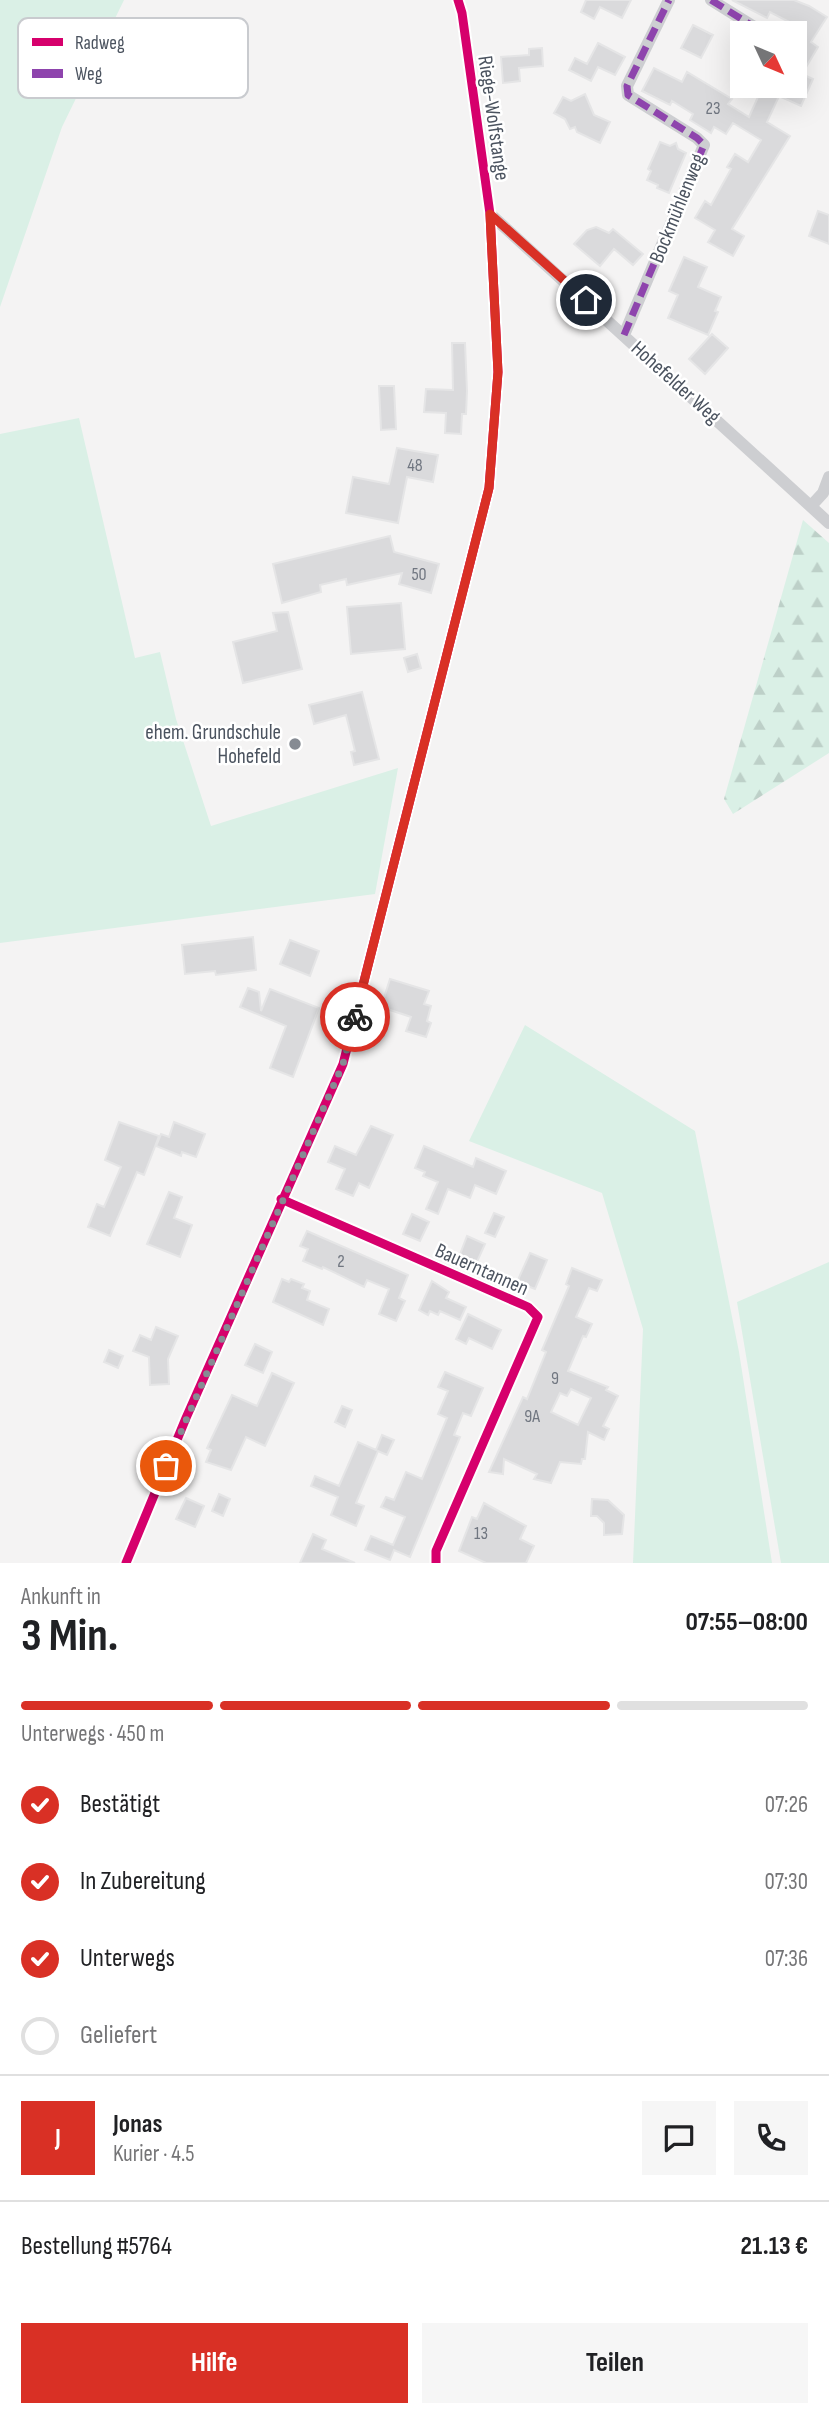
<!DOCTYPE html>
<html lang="de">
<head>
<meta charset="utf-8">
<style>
	:root { --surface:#fff; --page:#f6f6f6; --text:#202124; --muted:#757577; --line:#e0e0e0; --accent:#d93025 }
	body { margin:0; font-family:"Sofia Sans Condensed",sans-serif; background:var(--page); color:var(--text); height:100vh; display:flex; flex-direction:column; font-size:26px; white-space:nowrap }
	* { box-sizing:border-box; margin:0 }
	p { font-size:23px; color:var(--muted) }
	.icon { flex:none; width:38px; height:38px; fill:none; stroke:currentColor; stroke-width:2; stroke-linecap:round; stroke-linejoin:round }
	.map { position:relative; height:1563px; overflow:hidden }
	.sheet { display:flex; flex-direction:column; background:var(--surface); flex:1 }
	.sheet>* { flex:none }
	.needle { width:46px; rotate:134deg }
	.fabs { position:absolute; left:730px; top:21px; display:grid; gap:14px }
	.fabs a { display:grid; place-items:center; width:77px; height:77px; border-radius:0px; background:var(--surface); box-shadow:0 7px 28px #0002; font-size:35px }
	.pin { position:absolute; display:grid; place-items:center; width:60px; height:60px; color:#fff; margin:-30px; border:4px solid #fff; border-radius:50%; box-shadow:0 2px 7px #0007 }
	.courier { position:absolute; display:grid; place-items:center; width:70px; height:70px; margin:-35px; border:5px solid #d93025; border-radius:50%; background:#fff; color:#222; box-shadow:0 2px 9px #0007 }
	.head em { font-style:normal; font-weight:700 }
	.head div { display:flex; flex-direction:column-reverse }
	.head { display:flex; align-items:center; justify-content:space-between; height:119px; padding:0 21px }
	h1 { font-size:46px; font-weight:700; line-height:52px }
	.bar { display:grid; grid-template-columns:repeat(4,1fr); gap:10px 7px; align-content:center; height:84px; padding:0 21px }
	.bar i { height:9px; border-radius:5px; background:var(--line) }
	.bar .selected { background:var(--accent) }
	.bar p { grid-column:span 4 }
	.line { display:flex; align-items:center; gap:18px; padding:0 21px; border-top:2px solid var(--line) }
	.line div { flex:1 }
	.round { display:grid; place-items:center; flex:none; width:74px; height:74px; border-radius:0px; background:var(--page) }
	ol { padding:0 21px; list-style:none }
	li { display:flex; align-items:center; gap:21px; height:77px }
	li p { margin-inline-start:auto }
	li .icon { padding:7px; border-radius:50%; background:var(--accent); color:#fff; stroke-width:4 }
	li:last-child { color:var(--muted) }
	li i { width:38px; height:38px; border:4px solid var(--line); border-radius:50% }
	.action { display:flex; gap:14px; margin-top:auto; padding:14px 21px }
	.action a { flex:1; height:80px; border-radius:0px; background:var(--accent); color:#fff; font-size:28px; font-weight:700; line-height:80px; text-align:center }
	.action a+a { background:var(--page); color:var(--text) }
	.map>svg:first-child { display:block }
</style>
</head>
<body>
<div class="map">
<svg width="829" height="1563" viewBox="0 0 829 1563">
	<defs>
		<pattern id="forest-firs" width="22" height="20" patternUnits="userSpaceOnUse" patternTransform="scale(1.75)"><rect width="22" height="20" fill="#daf0e6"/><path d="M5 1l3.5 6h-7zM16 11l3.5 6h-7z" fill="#bdd0c8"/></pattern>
	</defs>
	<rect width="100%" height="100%" fill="#f4f3f3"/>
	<path fill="#daf0e6" d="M0,0H124L62,127L0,307Z
		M79,418L135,658L160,652L176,719L211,826L398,768L375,894L0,943V434Z
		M525,1025L695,1131L739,1352L772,1563H633L643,1329L602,1193L469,1141Z
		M829,1262V1563H781L737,1302Z"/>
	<path fill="url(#forest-firs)" d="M803,520L829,543V753L733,814L724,799Z"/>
	<path fill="#dadadc" stroke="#e5e5e6" stroke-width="2" fill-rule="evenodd" d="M586,0H631L622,18L600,7L594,19L581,12Z
		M732,0H794L809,6L827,17L811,42L818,47L802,74L813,79L801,106L779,96L767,122L790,136L732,229L744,236L733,256L708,242L715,230L695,218L705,201L711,205L731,169L727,167L735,154L748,162L761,140L733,123L726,134L714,127L711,133L690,120L693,114L672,101L670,105L642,91L654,68L682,82L687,72L732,99L728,104L749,117L762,88L757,86H794V49L802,37L794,31L797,26L770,12L767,18Z
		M693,25L713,35L701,58L681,48Z
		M598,43L625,57L615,75L598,67L591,81L569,70L575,58L587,64Z
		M542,48L543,66L519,68L520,81L503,83L501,57L529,55V49Z
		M585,94L594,115L610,122L600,143L577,132L575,127L570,129L565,119L554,113L563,97L571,101Z
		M660,142L670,146L676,143L678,149L686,153L669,193L657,188L658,185L647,180L651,171L648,169Z
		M818,211L829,215V244L809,236Z
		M596,227L609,233L613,229L643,254L633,265L614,249L600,266L574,244L587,230Z
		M684,257L707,267L698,287L721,297L715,311L718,312L708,335L668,318L678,295L669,291Z
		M712,334L728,348L705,374L689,359Z
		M452,343H465L467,391L466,414H462L461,434L445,433L446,413L424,412L426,389L453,390Z
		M379,386H394L396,429L381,430Z
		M397,448L438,455L433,482L407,477L398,523L346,513L353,477L389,484Z
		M390,536L394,552L439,564L431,593L399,584L402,573L347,585L346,579L320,585L321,592L282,603L273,564Z
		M401,603L405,649L351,654L347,607Z
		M288,612L302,669L243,683L233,642L277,631L273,613Z
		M417,654L421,668L408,672L404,658Z
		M362,692L379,759L354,765L351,752L355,751L346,715L314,724L309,705Z
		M253,937L256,970L216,975L215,971L185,974L182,945Z
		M290,940L319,951L310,976L280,964Z
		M390,979L429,991L424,1004L431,1006L427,1021L431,1023L426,1037L406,1031L411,1017L381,1007Z
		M248,988L259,992L261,1011L270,989L319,1008L293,1077L270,1068L286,1026L240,1007Z
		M119,1122L159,1136L144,1175L137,1172L110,1236L88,1227L97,1204L104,1207L121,1167L105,1160Z
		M174,1122L205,1134L196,1157L182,1152L181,1156L156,1146L161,1134L169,1137Z
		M371,1126L393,1135L369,1188L359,1183L353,1196L336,1189L345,1169L328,1162L335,1146L356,1155Z
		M424,1146L473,1167L476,1158L506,1171L496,1194L475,1185L470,1198L448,1189L438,1214L426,1209L438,1182L423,1176L425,1172L415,1168Z
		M169,1192L182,1197L174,1218L192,1225L180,1257L147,1244Z
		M494,1213L504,1217L495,1237L485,1233Z
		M412,1214L429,1222L420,1241L403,1234Z
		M307,1231L408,1275L399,1298L405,1301L396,1321L379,1314L389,1289L367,1280L364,1287L323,1267L322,1269L303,1261L308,1249L300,1246Z
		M467,1236L485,1244L476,1264L459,1257Z
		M530,1253L547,1260L535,1289L517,1282Z
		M572,1268L602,1280L597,1291L589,1288L576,1317L592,1324L586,1337L583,1336L568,1371L608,1387L606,1390L618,1396L603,1426L609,1429L604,1440L588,1432L585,1459H582L581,1464L560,1462L551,1483L534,1479L537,1474L504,1459L503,1474L489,1472L523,1397L527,1399L546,1352L542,1350L569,1286L566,1284ZM571,1389L591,1398L578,1425L551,1412L560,1393L567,1396Z
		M282,1279L289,1282L291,1279L304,1284L302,1288L310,1291L307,1300L329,1309L323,1325L273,1302Z
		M432,1281L449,1292L446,1298L466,1307L460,1320L440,1311L438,1315L430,1311L428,1315L419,1310Z
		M468,1314L501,1330L492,1349L469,1338L466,1344L456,1339Z
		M156,1327L178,1336L168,1359L169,1384L150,1385L149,1357L133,1351L140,1335L151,1340Z
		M255,1344L272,1352L263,1373L245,1365Z
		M109,1350L123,1356L118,1368L104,1362Z
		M445,1372L483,1388L471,1416L463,1413L454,1435L460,1437L410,1557L394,1550L390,1560L365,1550L371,1536L393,1545L405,1517L381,1507L386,1497L394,1500L406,1472L422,1479L447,1418L438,1414L448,1391L438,1387Z
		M272,1373L294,1383L265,1446L246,1437L231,1470L206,1462L211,1450L207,1448L232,1395L257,1406Z
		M342,1406L352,1410L345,1427L335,1422Z
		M382,1435L394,1440L387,1455L378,1451L356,1503L364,1506L356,1526L331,1515L338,1497L311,1486L315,1476L339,1486L358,1442L376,1450Z
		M219,1494L230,1499L223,1516L212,1511Z
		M186,1498L204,1506L195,1527L176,1519Z
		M592,1499L608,1500L624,1515L622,1534L604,1535V1523L597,1516H591Z
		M484,1503L526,1526L520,1539L534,1546L526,1563H486L459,1551L472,1517L477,1519Z
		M313,1534L326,1540L322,1549L355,1563H300Z"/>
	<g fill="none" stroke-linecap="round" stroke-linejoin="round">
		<path stroke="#cdced1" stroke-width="12" d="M711,0L764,33
			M490,214L829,523
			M624,335L704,145L697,138L628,95L627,86L669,0
			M811,506L823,493L829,477
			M281,1199L528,1307L538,1317L436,1551V1563
			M126,1563L186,1418L343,1064L489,488L498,372L490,214L462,13L458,0"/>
		<path stroke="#8e44ad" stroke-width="7" stroke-dasharray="14 7" stroke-linecap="butt" d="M711,0L764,33
			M624,335L704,145L697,138L628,95L627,86L669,0"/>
		<defs>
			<path id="cycleway" d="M281,1199L528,1307L538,1317L436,1551V1563
				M126,1563L186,1418L343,1064L489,488L498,372L490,214L462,13L458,0"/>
		</defs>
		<use href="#cycleway" stroke="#fff" stroke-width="13"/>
		<use href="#cycleway" stroke="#d6006c" stroke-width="9"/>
	</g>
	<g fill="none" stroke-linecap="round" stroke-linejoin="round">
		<path stroke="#868b93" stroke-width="7" stroke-dasharray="0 12.6" d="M166,1466L343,1064L355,1017"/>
		<path stroke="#d93025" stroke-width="9" d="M355,1017L489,488L498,372L490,214L586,300"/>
	</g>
	<circle fill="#868b93" stroke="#fff" stroke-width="2.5" cx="295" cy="744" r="7"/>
	<g text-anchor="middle" stroke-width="5" stroke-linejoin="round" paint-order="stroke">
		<g font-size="18" fill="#707680">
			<text x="713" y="114">23</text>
			<text x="415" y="471">48</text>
			<text x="419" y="580">50</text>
			<text x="341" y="1267">2</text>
			<text x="555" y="1384">9</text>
			<text x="532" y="1422">9A</text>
			<text x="481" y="1539">13</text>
		</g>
		<g font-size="21" fill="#4b535f" stroke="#fff">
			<text transform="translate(494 118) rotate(82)" y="7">Riege-Wolfstange</text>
			<text transform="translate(677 208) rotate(-68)" y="7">Bockmühlenweg</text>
			<text transform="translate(676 382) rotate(42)" y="7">Hohefelder Weg</text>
			<text transform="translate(482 1269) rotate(24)" y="7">Bauerntannen</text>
		</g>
		<g font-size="21" fill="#4b535f" stroke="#fff" text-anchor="end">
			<text x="281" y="739">ehem. Grundschule<tspan x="281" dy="24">Hohefeld</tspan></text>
		</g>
	</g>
	<rect x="18" y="18" width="230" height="80" rx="10" fill="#fff" stroke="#c9cbcf" stroke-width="2"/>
	<rect x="32" y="38" width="31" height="8" fill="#d6006c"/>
	<rect x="32" y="69" width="31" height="9" fill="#8e44ad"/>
	<g font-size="19" fill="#4b535f">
		<text x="75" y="49">Radweg</text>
		<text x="75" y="80">Weg</text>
	</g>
</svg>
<div class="fabs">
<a><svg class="needle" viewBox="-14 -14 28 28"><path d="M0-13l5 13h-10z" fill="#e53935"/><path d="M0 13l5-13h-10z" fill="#757577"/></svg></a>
</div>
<div class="pin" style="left:166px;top:1466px;background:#ea580c"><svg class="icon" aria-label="bag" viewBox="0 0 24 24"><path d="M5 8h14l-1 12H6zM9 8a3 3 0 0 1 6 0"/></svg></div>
<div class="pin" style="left:586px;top:300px;background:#1f2937"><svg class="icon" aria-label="home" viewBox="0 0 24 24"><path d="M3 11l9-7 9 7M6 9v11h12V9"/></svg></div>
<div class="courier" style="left:355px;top:1017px"><svg class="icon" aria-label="bike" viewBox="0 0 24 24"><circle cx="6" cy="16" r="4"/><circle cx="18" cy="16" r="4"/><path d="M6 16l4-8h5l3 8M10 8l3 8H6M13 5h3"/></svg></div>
</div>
<section class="sheet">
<div class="head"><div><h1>3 Min.</h1><p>Ankunft in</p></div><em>07:55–08:00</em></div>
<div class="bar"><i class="selected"></i><i class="selected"></i><i class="selected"></i><i></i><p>Unterwegs · 450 m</p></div>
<ol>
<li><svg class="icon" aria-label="check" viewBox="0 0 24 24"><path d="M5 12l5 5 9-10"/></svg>Bestätigt<p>07:26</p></li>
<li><svg class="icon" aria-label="check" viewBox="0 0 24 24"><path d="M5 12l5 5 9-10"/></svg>In Zubereitung<p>07:30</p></li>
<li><svg class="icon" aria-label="check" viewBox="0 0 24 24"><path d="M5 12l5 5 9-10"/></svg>Unterwegs<p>07:36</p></li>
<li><i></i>Geliefert</li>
</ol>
<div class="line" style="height:126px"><b class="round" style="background:var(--accent);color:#fff">J</b><div><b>Jonas</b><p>Kurier · 4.5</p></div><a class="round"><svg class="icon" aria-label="chat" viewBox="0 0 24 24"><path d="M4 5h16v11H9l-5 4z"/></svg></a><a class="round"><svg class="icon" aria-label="phone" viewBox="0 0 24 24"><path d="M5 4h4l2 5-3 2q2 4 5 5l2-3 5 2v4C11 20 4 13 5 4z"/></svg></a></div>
<div class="line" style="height:91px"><div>Bestellung #5764</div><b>21.13 €</b></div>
<div class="action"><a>Hilfe</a><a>Teilen</a></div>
</section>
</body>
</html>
